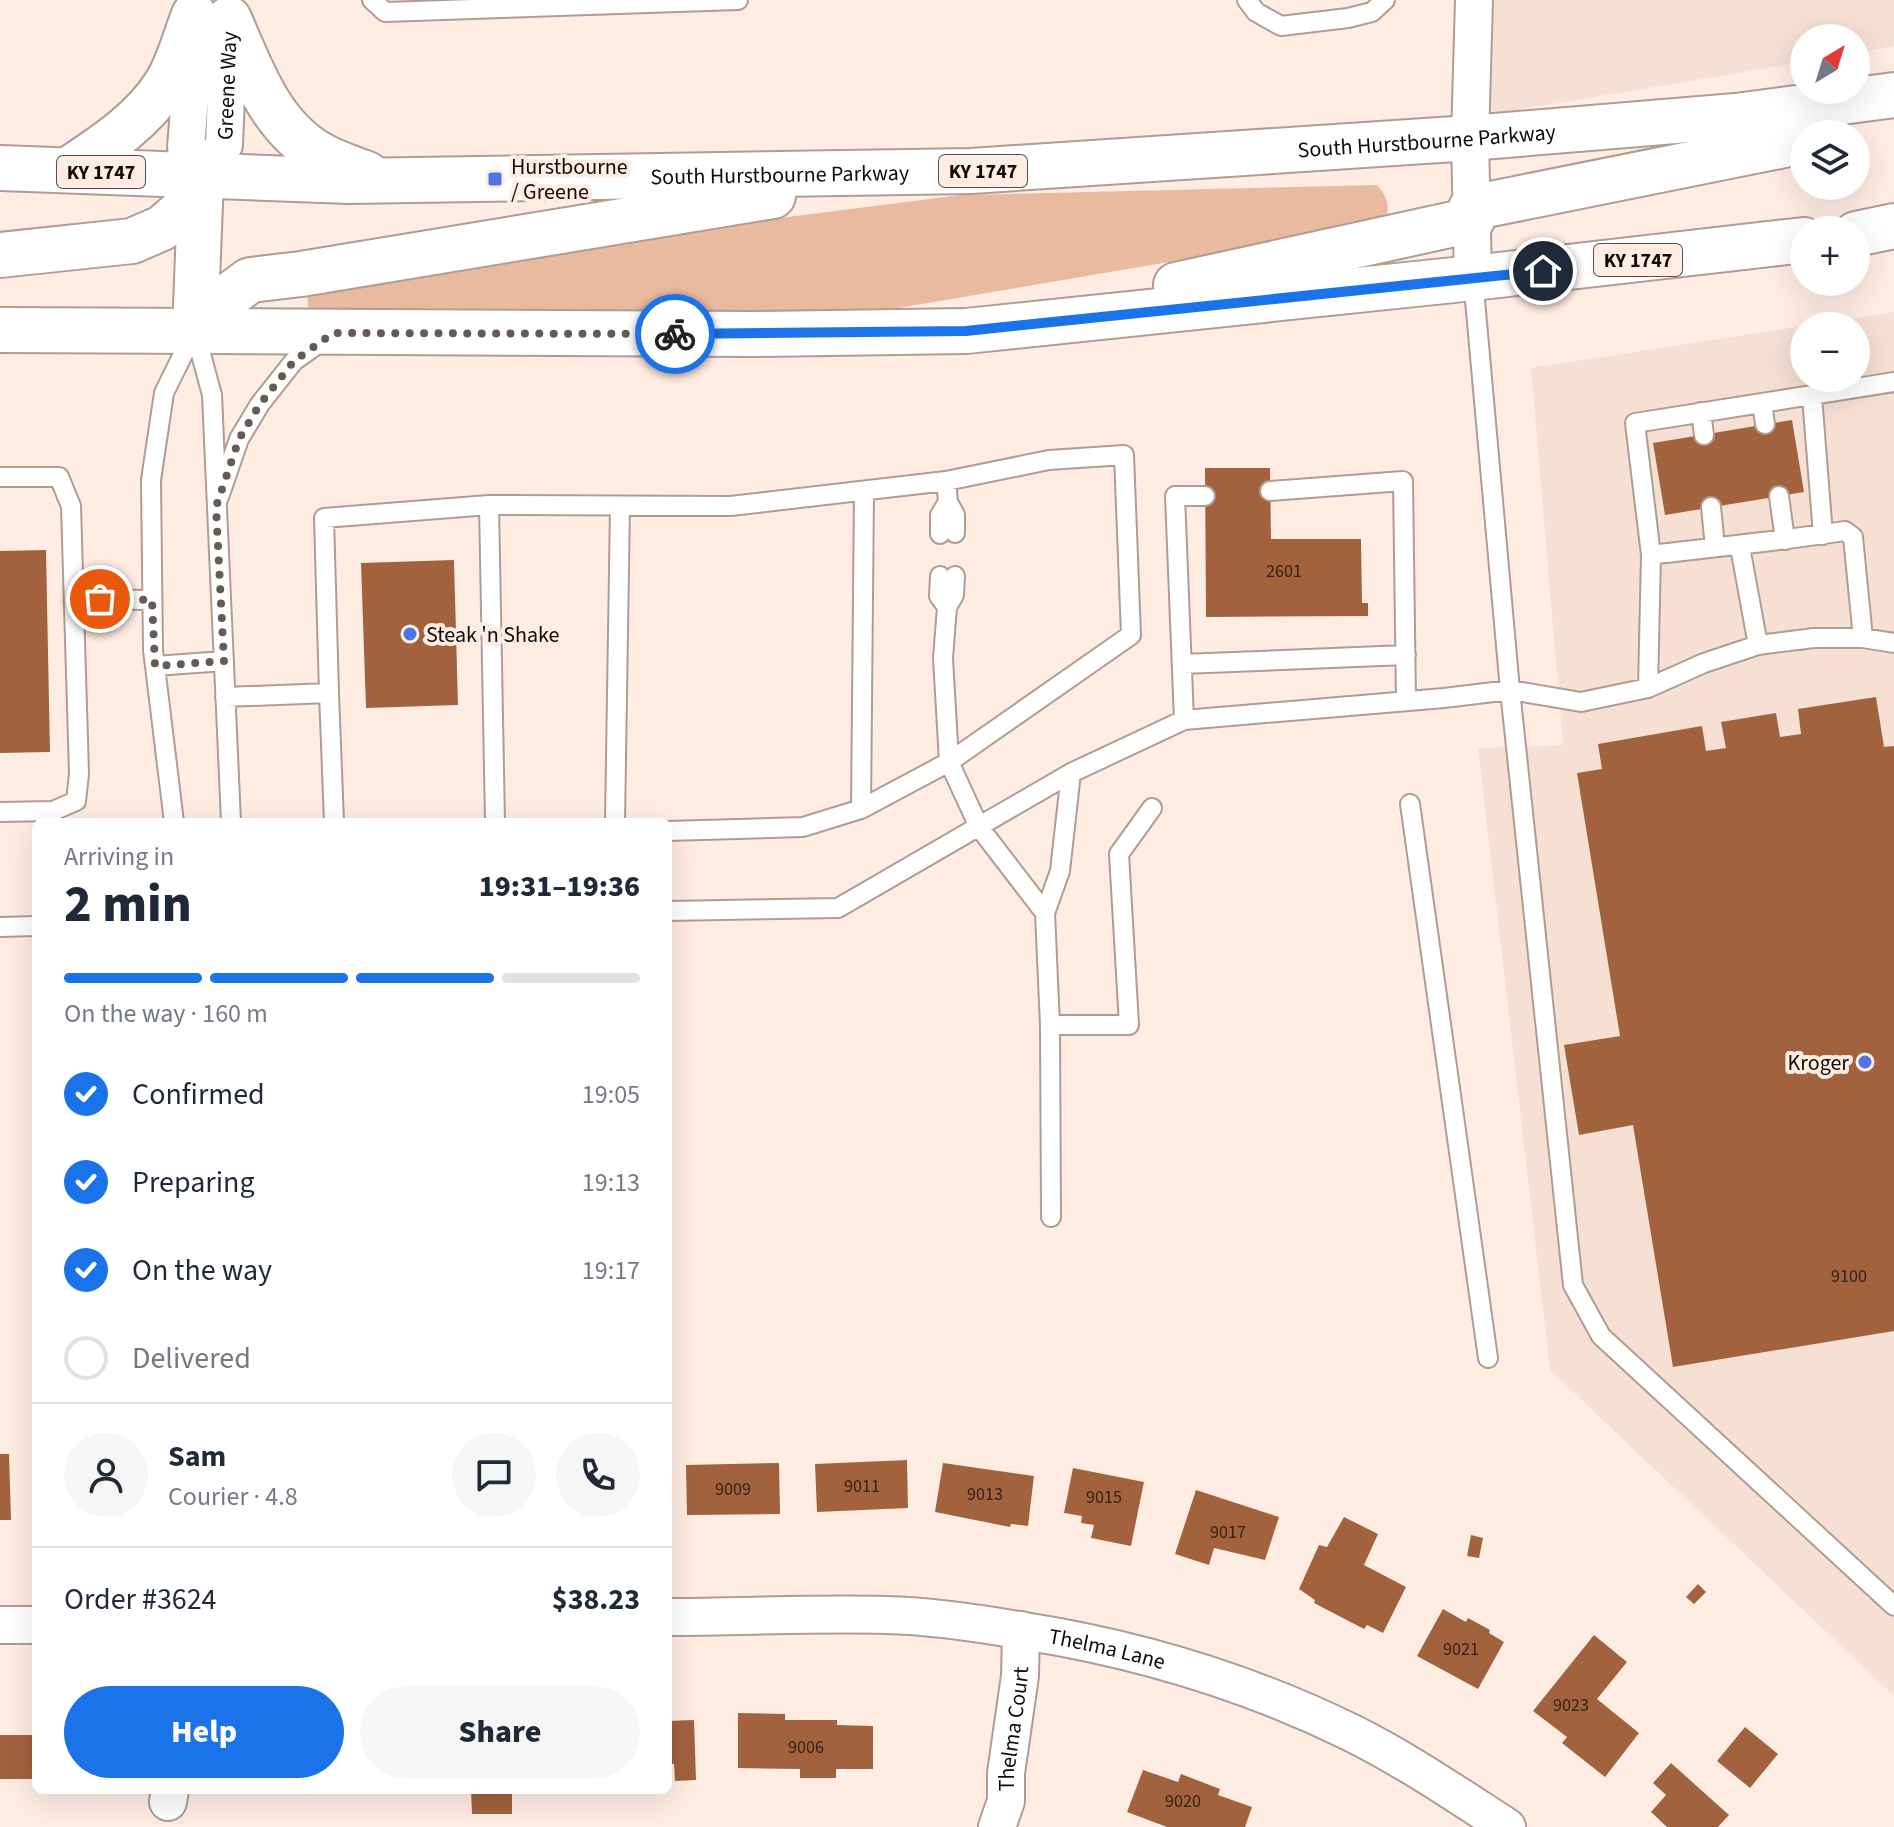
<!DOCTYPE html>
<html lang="en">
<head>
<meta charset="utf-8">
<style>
	:root { --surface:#fff; --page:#f6f6f7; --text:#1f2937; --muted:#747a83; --line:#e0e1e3; --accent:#1a73e8 }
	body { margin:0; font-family:"Source Sans 3",sans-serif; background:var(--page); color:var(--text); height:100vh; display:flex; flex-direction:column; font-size:30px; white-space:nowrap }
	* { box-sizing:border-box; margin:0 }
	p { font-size:26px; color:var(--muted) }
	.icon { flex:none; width:44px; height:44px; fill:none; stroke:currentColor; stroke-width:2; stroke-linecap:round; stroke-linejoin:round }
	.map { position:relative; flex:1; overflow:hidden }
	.side { position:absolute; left:32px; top:818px; width:640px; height:976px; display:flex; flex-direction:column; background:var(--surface); border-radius:12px; box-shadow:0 8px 32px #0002 }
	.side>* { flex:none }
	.needle { width:52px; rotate:38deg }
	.controls { position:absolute; left:1790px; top:24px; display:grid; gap:16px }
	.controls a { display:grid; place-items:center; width:80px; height:80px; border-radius:50%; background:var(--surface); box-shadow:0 8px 32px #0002; font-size:40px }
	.pin { position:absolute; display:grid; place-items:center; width:68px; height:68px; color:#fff; margin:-34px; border:4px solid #fff; border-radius:50%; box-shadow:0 2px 8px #0007 }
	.courier { position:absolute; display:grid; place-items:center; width:80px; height:80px; margin:-40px; border:6px solid #1a73e8; border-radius:50%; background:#fff; color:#222; box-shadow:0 2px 10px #0007 }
	.headline em { font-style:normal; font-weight:800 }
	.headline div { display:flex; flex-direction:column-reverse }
	.headline { display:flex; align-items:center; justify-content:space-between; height:136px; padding:0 32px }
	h1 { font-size:52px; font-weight:800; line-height:60px }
	.bar { display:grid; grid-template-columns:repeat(4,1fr); gap:12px 8px; align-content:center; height:96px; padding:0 32px }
	.bar i { height:10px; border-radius:6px; background:var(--line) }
	.bar .active { background:var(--accent) }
	.bar p { grid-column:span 4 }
	.line { display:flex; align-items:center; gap:20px; padding:0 32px; border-top:2px solid var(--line) }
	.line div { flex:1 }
	.round { display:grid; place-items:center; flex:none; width:84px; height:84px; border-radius:42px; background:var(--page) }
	ol { padding:0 32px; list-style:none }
	li { display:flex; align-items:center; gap:24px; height:88px }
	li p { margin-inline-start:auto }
	li .icon { padding:8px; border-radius:50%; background:var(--accent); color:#fff; stroke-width:4 }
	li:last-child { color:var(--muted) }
	li i { width:44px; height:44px; border:4px solid var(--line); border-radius:50% }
	.button { display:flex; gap:16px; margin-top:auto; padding:16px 32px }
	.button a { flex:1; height:92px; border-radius:48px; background:var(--accent); color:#fff; font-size:32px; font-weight:800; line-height:92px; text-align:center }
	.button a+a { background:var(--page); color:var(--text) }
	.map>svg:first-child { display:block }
</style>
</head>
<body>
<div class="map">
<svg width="1894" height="1827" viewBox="0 0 1894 1827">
	<rect width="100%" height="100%" fill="#ffede4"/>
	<path fill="#f6dfd3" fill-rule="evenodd" d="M1492,0H1894V46L1856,53V38H1804V62L1486,115Z
		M1894,312V1696L1550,1370L1478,748L1563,745L1531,368ZM1804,326H1856V378H1804Z"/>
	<path fill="#eabaa0" d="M1377,185C1389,199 1392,211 1381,226L863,314L308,310L307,287L764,220L961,195Z"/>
	<path fill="#a2623e" d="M1792,420L1804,492L1665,515L1653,443Z
		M1205,468H1270L1271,539H1361L1362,603H1368V616L1206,617Z
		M46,550L50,752L0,753V551Z
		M454,560L458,705L366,708L361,563Z
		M1876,697L1884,747L1894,746V1331L1673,1367L1633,1125L1579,1135L1564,1045L1620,1036L1577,773L1602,769L1598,744L1702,726L1706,751L1726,748L1721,722L1776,713L1780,737L1801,734L1798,709Z
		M0,1454H9L11,1520H0Z
		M907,1460L908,1508L817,1512L815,1464Z
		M779,1463L780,1514L687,1515L686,1465Z
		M943,1463L1034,1476L1028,1526L1011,1524L1010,1527L935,1512Z
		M1073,1468L1144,1482L1131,1546L1091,1538L1094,1525L1081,1523L1082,1516L1064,1513Z
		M1196,1490L1279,1517L1265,1560L1214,1548L1209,1565L1175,1554Z
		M1344,1517L1378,1534L1364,1565L1406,1587L1383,1633L1367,1625L1364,1629L1314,1603L1315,1600L1299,1589L1319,1545L1327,1547Z
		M1471,1535L1483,1538L1479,1558L1467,1556Z
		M1698,1584L1706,1592L1694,1604L1686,1597Z
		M1443,1609L1466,1622L1468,1618L1490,1630L1489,1633L1504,1642L1478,1689L1417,1656Z
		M1594,1635L1627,1662L1597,1699L1639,1733L1605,1777L1562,1743L1567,1737L1533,1711Z
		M738,1713L785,1714V1720H837V1725L873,1726V1769H836V1778H800V1769L738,1768Z
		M694,1720L696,1780L675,1781L674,1764H668V1721Z
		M1745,1727L1778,1754L1750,1788L1717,1761Z
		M0,1735H33L34,1779H0Z
		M1671,1763L1729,1815L1718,1827H1667L1651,1812L1666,1795L1653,1783Z
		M1143,1770L1178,1782L1181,1774L1220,1789L1218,1795L1252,1807L1245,1827H1167L1127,1812Z
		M471,1790H512V1814H472Z"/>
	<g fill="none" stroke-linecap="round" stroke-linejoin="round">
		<defs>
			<path id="service" d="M372,0L385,12L738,0
				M1247,0L1256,12L1281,26L1348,18L1372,12L1385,0
				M1473,278L1510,690L1573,1285L1601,1336L1894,1606
				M195,332L212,395L231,822
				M1812,396L1823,535
				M1762,403L1765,424
				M1701,412L1704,435
				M0,477H59L71,506L79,774L76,801L53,811L0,812
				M946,481L948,502L955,515V533
				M1270,491L1403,481L1406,701
				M1779,496L1785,540
				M219,497L239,439L260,404L294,361L325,339
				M1711,507L1715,547
				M940,534V515L948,502
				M1740,547L1758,645
				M1651,555L1635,423L1894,382
				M940,576L939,596L947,607
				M955,576L954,595L947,607L943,658L949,762L979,827L1045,913
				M74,599L152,600
				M1182,664L1406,655
				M155,666L224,661
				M1648,688L1651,555C1715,547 1780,541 1845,531L1853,537L1863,638
				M329,693L324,518L489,505
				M225,697L329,693L334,822
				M1184,720L1175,496H1205
				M1410,804L1488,1358
				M861,809L864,491
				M174,822L153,650L151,480L164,393L193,334
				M495,822L489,505L731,506L946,481L1049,460L1124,455L1131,635L949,762L861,809L803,827L668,831
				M615,822L620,506
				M668,911L838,908L1071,773L1184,720L1444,698L1510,690L1581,702L1648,688L1704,663L1758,645L1814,638H1863L1894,643
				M0,927L36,926
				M1050,1025H1129L1119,854L1152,808
				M1051,1217L1050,1025L1045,913L1060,871L1071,773"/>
			<g id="minor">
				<path id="s1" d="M195,36L186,147L201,176L224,145L229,22"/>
				<path d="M1473,278L1470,138L1474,0"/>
				<path id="s2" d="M668,1617C740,1617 813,1613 886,1615C932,1616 978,1623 1024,1631C1138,1649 1248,1682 1352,1733C1406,1760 1456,1794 1507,1827"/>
				<path d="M0,1625H36"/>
				<path d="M168,1802L170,1790"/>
				<path id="s3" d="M997,1827L1006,1801V1773L1020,1676L1021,1630"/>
			</g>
			<g id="primary">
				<path d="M229,19C251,69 270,127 321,155C335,163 352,168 367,174"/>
				<path id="s4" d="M0,168L349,181L971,171L1470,138L1736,116L1894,95"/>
				<path d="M68,170C104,146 143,121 166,84C179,64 185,37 194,15"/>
				<path d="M1471,208L1804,141"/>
				<path d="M1856,234L1894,226"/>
				<path d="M0,255L132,241L162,228L185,208L201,176"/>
				<path d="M1176,285L1472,220"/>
				<path d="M0,330L754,334L966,331L1473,278L1804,240"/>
				<path d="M195,331L215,306L250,280L301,274L773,196"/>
				<path d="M195,331L201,178"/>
			</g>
		</defs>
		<use href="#service" stroke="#b19c92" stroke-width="22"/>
		<use href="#minor" stroke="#b19c92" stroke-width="40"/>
		<use href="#primary" stroke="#b19c92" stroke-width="48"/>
		<use href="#service" stroke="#fff" stroke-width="18"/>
		<use href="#minor" stroke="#fff" stroke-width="36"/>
		<use href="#primary" stroke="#fff" stroke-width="44"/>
	</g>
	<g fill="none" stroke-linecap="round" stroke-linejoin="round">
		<path stroke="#655a55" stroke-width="8" stroke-dasharray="0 14.4" d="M100,599L152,600L155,666L224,661L216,507L239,439L260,404L294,361L333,333L675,334"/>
		<path stroke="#1a73e8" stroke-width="10" d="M675,334L966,331L1543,271"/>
	</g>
	<g fill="#4d74e7" stroke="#ffede4" stroke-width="3">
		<rect x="487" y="171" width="16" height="16" rx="4"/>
		<circle cx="410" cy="634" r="8"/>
		<circle cx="1865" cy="1062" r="8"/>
	</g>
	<g text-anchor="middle" stroke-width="8" stroke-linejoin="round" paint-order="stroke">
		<g font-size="18" fill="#362116">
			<text x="1284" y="577">2601</text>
			<text x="1849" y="1282">9100</text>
			<text x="862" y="1492">9011</text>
			<text x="733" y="1495">9009</text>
			<text x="985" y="1500">9013</text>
			<text x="1104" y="1503">9015</text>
			<text x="1228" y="1538">9017</text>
			<text x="1461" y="1655">9021</text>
			<text x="1571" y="1711">9023</text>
			<text x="806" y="1753">9006</text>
			<text x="1183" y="1807">9020</text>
		</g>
		<g fill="#ffede4" stroke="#594f4a" stroke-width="2">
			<rect x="939" y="155" width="88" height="32" rx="6"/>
			<rect x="57" y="156" width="88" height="32" rx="6"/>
			<rect x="1594" y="244" width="88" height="32" rx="6"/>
		</g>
		<g font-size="20" font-weight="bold" fill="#120b08">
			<text x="983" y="178">KY 1747</text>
			<text x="101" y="179">KY 1747</text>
			<text x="1638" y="267">KY 1747</text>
		</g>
		<g font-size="22" fill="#120b08" stroke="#ffede4">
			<text dy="8" stroke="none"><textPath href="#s1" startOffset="242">Greene Way</textPath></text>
			<text dy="8" stroke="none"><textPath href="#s4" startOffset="1428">South Hurstbourne Parkway</textPath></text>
			<text dy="8" stroke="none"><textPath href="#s4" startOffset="780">South Hurstbourne Parkway</textPath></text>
			<text dy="8" stroke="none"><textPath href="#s2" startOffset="442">Thelma Lane</textPath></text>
			<text dy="8" stroke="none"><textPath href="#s3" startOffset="100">Thelma Court</textPath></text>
		</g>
		<g font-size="22" fill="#120b08" stroke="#ffede4" text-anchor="start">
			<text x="511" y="174">Hurstbourne<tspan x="511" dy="25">/ Greene</tspan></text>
			<text x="426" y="642">Steak 'n Shake</text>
			<text x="1849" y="1070" text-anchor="end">Kroger</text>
		</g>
	</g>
</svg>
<div class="controls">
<a><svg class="needle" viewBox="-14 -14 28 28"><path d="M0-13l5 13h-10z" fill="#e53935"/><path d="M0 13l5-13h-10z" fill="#747a83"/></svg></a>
<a><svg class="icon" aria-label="layers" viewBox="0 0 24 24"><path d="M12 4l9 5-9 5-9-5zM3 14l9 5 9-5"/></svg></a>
<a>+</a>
<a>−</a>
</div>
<div class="pin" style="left:100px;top:599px;background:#ea580c"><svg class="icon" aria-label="bag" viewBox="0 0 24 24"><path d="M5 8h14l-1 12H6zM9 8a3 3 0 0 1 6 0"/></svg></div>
<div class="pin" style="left:1543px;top:271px;background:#1f2937"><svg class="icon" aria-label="home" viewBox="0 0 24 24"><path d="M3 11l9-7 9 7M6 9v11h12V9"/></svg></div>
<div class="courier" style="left:675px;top:334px"><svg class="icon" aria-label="bike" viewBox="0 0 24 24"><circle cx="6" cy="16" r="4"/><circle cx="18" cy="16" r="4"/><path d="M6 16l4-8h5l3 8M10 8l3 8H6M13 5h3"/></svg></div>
<section class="side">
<div class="headline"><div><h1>2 min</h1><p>Arriving in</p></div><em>19:31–19:36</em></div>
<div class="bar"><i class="active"></i><i class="active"></i><i class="active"></i><i></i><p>On the way · 160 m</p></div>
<ol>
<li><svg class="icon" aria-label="check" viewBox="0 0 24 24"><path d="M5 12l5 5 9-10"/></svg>Confirmed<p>19:05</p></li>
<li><svg class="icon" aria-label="check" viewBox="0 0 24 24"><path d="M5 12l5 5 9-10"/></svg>Preparing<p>19:13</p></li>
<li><svg class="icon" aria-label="check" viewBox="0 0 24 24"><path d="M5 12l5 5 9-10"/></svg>On the way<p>19:17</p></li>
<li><i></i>Delivered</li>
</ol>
<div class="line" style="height:144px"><a class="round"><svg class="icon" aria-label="person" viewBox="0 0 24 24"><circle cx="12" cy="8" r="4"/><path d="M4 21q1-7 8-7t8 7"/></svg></a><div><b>Sam</b><p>Courier · 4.8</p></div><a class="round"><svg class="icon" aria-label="chat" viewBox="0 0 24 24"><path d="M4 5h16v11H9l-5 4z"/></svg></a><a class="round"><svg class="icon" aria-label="phone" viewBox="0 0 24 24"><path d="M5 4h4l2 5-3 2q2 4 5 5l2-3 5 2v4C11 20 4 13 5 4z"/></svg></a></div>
<div class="line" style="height:104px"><div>Order #3624</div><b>$38.23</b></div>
<div class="button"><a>Help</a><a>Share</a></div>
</section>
</div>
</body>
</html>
